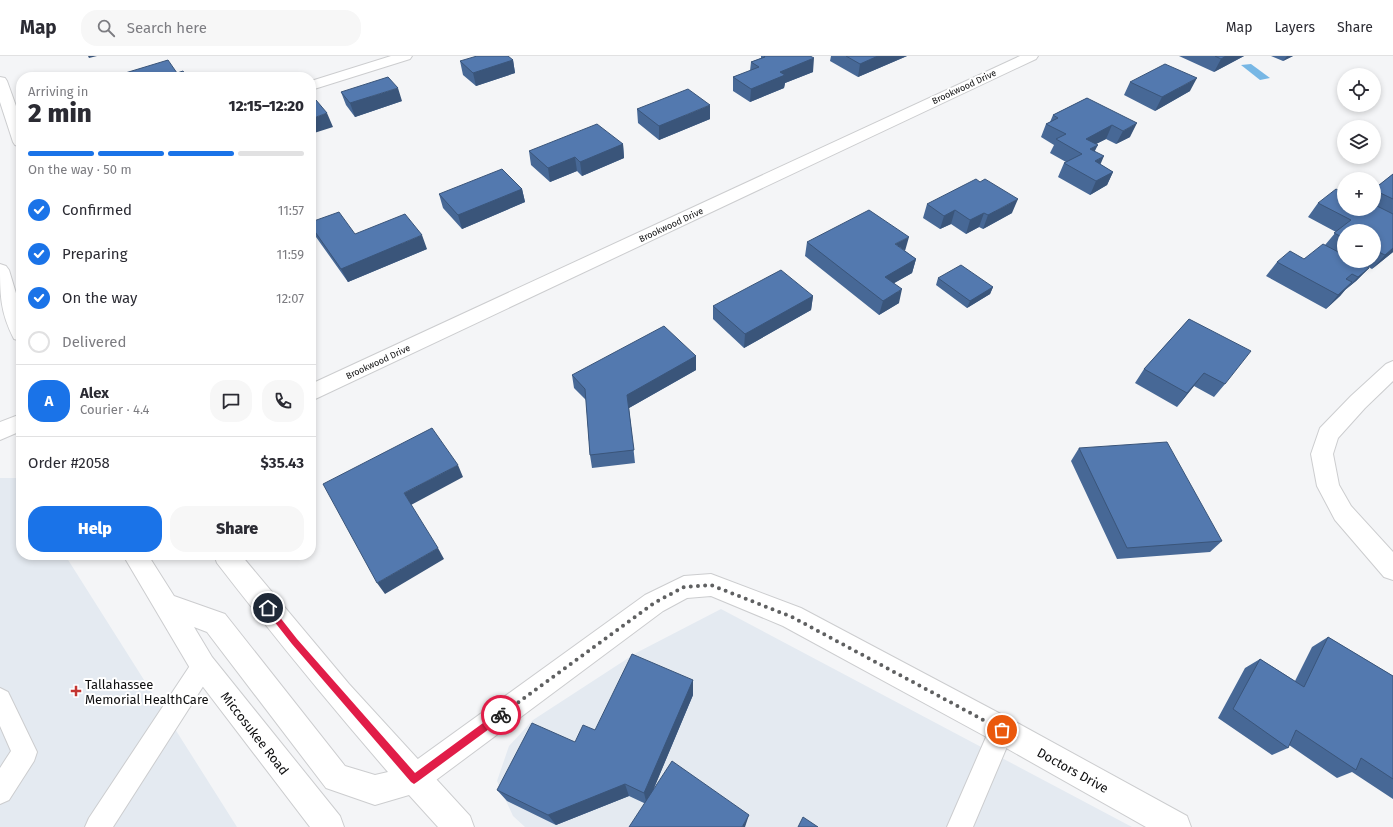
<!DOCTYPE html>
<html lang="en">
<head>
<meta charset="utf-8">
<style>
	:root { --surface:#fff; --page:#f7f7f7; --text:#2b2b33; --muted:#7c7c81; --line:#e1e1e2; --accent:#1a73e8 }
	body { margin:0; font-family:"Fira Sans",sans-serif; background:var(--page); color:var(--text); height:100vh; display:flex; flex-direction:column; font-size:15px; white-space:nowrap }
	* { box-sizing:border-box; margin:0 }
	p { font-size:13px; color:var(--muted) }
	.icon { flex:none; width:22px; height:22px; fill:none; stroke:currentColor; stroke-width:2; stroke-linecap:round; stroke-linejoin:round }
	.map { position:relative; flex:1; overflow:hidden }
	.side { position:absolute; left:16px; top:16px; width:300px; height:488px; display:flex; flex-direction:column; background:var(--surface); border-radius:16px; box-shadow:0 2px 6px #0003 }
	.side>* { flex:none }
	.tools { position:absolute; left:1337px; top:12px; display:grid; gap:8px }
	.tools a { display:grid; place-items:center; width:44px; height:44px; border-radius:50%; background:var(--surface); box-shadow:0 2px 6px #0003; font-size:20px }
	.pin { position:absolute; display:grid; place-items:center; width:34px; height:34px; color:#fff; margin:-17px; border:2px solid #fff; border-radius:50%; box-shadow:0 1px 4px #0007 }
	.courier { position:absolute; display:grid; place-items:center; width:40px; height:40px; margin:-20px; border:3px solid #e11d48; border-radius:50%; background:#fff; color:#222; box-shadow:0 1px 5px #0007 }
	.summary em { font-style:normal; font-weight:800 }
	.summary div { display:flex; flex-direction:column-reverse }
	.summary { display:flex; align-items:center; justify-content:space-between; height:68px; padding:0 12px }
	h1 { font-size:26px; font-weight:800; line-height:30px }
	.bar { display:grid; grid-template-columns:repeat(4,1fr); gap:6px 4px; align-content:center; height:48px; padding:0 12px }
	.bar i { height:5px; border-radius:3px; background:var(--line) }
	.bar .current { background:var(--accent) }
	.bar p { grid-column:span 4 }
	.line { display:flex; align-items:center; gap:10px; padding:0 12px; border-top:1px solid var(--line) }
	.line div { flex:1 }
	.round { display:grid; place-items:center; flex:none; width:42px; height:42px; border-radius:16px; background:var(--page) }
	ol { padding:0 12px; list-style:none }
	li { display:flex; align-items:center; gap:12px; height:44px }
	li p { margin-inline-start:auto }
	li .icon { padding:4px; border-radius:50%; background:var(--accent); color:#fff; stroke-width:4 }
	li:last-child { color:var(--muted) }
	li i { width:22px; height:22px; border:2px solid var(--line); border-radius:50% }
	.cta { display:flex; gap:8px; margin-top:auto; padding:8px 12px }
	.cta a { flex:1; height:46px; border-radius:16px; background:var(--accent); color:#fff; font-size:16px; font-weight:800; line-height:46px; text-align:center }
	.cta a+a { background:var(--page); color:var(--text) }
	header { display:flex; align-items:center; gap:24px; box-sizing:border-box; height:56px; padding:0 20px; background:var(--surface); border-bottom:1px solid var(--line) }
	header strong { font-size:19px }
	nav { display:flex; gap:22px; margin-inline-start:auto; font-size:14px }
	.search { width:280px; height:36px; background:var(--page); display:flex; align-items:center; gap:10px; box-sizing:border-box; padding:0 14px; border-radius:16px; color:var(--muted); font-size:15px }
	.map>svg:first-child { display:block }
</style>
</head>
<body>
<header>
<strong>Map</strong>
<div class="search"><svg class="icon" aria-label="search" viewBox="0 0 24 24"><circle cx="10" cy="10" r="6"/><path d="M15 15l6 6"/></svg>Search here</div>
<nav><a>Map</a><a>Layers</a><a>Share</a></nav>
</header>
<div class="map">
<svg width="1393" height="771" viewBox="0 0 1393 771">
	<rect width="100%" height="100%" fill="#f4f5f7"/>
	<path fill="#e4eaf1" d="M0,422H16L21,430V499H65L237,771H0Z
		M721,553L1132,771H525L513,760L497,725L509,690L533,664L636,597Z"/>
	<path fill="#77b7e5" d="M1251,8L1270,22L1260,24L1241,9Z"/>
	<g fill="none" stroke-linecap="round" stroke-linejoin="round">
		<defs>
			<path id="lane" d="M203,599L211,602L215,610L211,618L113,771H85L89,762L195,602Z
				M0,632L8,636L37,696L34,705L9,744L0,748V712L11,695L0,670Z
				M1002,662L1011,665L1014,674L973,771H947L993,665Z"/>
			<path id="street" d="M391,0H412L410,3L311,34V25Z
				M1020,0H1038L1036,3L311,345V328Z
				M1393,305V325L1365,352L1338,382L1333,398L1339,429L1351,450L1393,496V524L1384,521L1335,464L1317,430L1311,398L1320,372L1351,340L1386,308Z
				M21,358V375L0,384V366Z
				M711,518L801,552L1012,664L1187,760L1191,771H1146L992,684L783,570L711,540L687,542L663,555L424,733L414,738L404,733L399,723L404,713L645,539L684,520Z"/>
			<path id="secondary" d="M0,21L5,22L7,25L21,64V91L15,89L13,86L0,46Z
				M0,208L6,210L9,214L21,254V285L14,283C0,256 0,238 0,208Z
				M123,499H148L174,540L225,558L345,710L375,719L388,716C329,648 272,578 217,507L214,499H241L349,628L470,760L474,771H438L409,739L375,749L326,732L207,576L194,571L212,601L340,760L344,771H310L194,619Z"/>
		</defs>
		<use href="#lane" stroke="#cccdcf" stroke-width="2"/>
		<use href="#street" stroke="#cccdcf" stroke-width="2"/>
		<use href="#secondary" stroke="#cccdcf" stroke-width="2"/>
		<use href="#lane" fill="#fff" fill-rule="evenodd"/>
		<use href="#street" fill="#fff" fill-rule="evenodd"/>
		<use href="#secondary" fill="#fff" fill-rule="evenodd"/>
	</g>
	<path fill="#476896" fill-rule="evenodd" d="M761,0H810L813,16L785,27L784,32L750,46L733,35V21L750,15L751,6L761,2Z
		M831,0H907L858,21L830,5Z
		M1179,0H1244L1214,16Z
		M1271,0H1293L1283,5Z
		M513,4L515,17L476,30L463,19L460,5Z
		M1130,26L1190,35L1155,55L1124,39Z
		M341,36L402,45L355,61L346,49Z
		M1087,42L1130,81L1116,88L1106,83L1096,88L1095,95L1100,108L1113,116L1107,129L1090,139L1058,121L1064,107L1066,106L1050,97L1054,89L1041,81L1046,68L1050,66L1053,59Z
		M637,53L710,63L659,84L638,67Z
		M623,88L624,102L582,120L577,115L550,126L531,109L529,95Z
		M1393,118V196L1372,213L1357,205L1369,212L1356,225L1345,234L1340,240L1326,253L1266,220L1277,206L1304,203L1325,189L1336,176L1308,161L1318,147L1374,153V133ZM1344,175H1374V205H1344Z
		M522,133L525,146L462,173L443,152L439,138Z
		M927,148L1012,157L983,173L979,171L966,178L951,168L940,173L923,162Z
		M311,166L355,178L427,193L348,226L316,181L311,171Z
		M807,186L905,195L916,203L912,217L894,227L899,247L879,259L805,200Z
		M938,222L993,231L990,238L967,252L936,229Z
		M813,240L811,254L744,292L713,263V250Z
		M1189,263L1225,328L1214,341L1194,330L1177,351L1135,327L1144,313Z
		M696,300V314L629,352L635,407L592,412L590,399L586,344L574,332L572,319Z
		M1079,392L1222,485L1210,496L1117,503L1071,405Z
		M1328,581L1393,620V743L1352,716L1337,722L1289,689L1288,692L1272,699L1218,662L1245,612L1260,603L1295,625L1312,591Z
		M693,624V639L653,734L746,769L644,747L629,740L556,769L507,745L497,734L575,686L595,674Z"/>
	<path fill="#3a557a" d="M88,0H97L89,2Z
		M878,0H907L858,21L860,8Z
		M1226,0H1244L1214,16L1221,3Z
		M1287,0H1293L1283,5Z
		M814,2L813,16L785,27L784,32L750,46L751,33L780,16Z
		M513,4L515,17L476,30L473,17Z
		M1197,22L1190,35L1155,55L1162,41Z
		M398,32L402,45L355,61L350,47Z
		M710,49V63L659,84V70Z
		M327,57L333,71L311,78V63Z
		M1137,67L1130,81L1116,88L1123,75Z
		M1112,69L1106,83L1080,96L1086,83Z
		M623,88L624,102L582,120L580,106Z
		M1098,89L1091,102L1090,93Z
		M1104,100L1098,114L1095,105Z
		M575,101L577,115L550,126L548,112Z
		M1113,116L1107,129L1090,139L1096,125Z
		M522,133L525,146L462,173L458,159Z
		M1018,143L1012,157L983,173L988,159Z
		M955,154L951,168L940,173L944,160Z
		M984,157L979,171L966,178L970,164Z
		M422,179L427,193L348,226L341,213Z
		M909,181L905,195L895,188Z
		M1393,192V196L1372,213L1385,199Z
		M916,203L912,217L882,234L885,221Z
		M1369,212L1356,225L1345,234L1358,221Z
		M1352,226L1340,240L1326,253L1338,239Z
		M993,231L990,238L967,252L970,245Z
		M902,233L899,247L879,259L883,245Z
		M813,240L811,254L744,292L745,278Z
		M696,300V314L629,352L627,339Z
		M1204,317L1194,330L1177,351L1187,337Z
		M458,409L463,421L411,449L404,437Z
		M438,492L444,503L385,538L377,527Z
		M693,624V639L647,749L644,737Z
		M625,728L629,740L556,769L548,759Z
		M749,759L745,771H742Z"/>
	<path fill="#5379af" stroke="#3a557a" d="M477,0H508L513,4L473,17L460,5Z
		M764,0H810L814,2L780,16L785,19L751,33L733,21L759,11L751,6L765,1Z
		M846,0H878L860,8Z
		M1215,0H1226L1221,3Z
		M168,4L177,17L183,15L187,21H112Z
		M1165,8L1197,22L1162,41L1130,26Z
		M388,21L398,32L350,47L341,36Z
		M688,33L710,49L659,70L637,53Z
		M1087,42L1137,67L1123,75L1112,69L1086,83L1098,89L1090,93L1104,100L1095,105L1113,116L1096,125L1064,107L1082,98L1056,83L1066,78L1046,68L1058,62L1053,59Z
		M316,44L327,57L311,63V46Z
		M597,68L623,88L580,106L575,101L548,112L529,95Z
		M502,113L522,133L458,159L439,138Z
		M1393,118V143L1374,134V133Z
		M976,123L980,126L985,123L1018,143L988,159L984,157L970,164L955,154L944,160L927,148Z
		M1336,133L1344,137V153H1374V150L1375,149L1393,158V192L1385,199L1374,194V175H1344V182L1334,177L1351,164L1318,147Z
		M869,154L909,181L895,188L916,203L885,221L902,233L883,245L807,186Z
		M339,156L355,178L405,158L422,179L341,213L311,170V166Z
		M1323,188L1344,199V205H1356L1369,212L1358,221L1352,218L1346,223L1352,226L1338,239L1277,206L1290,195L1304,203Z
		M961,209L993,231L970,245L938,222Z
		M781,214L813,240L745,278L713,250Z
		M1189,263L1251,295L1225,328L1204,317L1187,337L1144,313Z
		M664,270L696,300L627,339L634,394L590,399L585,333L572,319Z
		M432,372L458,409L404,437L438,492L377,527L323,428Z
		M1167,386L1222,485L1127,492L1079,392Z
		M1328,581L1393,620V723L1361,702L1356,714L1296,674L1288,692L1233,653L1260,603L1304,631Z
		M632,598L693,624L644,737L625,728L548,759L497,734L532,667L575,686L583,669L595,674Z
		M672,705L749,759L742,771H629Z
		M803,761L818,771H798Z"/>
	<path fill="#e11d48" d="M268,549L271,550L297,583L415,717L498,656L501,655L504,656L505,659L504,662L417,726L414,728L411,726L292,588L266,555V550Z"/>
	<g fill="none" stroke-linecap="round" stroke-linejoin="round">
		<path stroke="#5f6061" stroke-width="4" stroke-dasharray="0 7.2" d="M501,659L654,547L684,531L711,529L792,561L1002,674"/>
	</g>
	<path fill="#c33531" stroke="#fff" stroke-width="1.5" d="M74 629h4v4h4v4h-4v4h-4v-4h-4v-4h4z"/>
	<g text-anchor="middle" stroke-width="4" stroke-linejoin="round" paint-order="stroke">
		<g font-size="9" fill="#0f0f10" stroke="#fff">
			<text transform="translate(964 31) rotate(-25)" y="3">Brookwood Drive</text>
			<text transform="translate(671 169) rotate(-25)" y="3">Brookwood Drive</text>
			<text transform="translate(378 306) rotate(-25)" y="3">Brookwood Drive</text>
		</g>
		<g font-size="13" fill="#0f0f10" stroke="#fff" text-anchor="start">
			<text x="85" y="633">Tallahassee<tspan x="85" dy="15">Memorial HealthCare</tspan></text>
		</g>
		<g font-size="13" fill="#0f0f10" stroke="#fff">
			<text transform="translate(255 677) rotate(52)" y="5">Miccosukee Road</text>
			<text transform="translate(1073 714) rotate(29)" y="5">Doctors Drive</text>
		</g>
	</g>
</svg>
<div class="tools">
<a><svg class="icon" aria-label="locate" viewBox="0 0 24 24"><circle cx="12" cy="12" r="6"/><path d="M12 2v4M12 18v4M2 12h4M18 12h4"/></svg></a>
<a><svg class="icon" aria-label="layers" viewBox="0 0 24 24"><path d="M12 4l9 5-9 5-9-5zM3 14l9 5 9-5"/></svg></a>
<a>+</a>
<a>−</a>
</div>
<div class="pin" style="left:1002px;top:674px;background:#ea580c"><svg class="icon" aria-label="bag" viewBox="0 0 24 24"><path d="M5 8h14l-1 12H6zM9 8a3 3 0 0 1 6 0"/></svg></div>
<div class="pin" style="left:268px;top:552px;background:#1f2937"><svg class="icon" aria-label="home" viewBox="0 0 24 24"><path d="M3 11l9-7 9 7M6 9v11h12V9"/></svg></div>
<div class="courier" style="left:501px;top:659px"><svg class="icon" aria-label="bike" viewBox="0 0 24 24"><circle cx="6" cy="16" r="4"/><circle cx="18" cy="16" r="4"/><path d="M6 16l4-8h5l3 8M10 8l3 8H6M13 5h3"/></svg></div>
<section class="side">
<div class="summary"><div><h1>2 min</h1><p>Arriving in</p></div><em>12:15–12:20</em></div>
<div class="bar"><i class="current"></i><i class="current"></i><i class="current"></i><i></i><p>On the way · 50 m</p></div>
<ol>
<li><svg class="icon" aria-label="check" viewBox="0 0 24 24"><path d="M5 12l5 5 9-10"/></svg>Confirmed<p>11:57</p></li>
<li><svg class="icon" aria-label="check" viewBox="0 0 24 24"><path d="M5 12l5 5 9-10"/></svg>Preparing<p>11:59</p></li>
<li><svg class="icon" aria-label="check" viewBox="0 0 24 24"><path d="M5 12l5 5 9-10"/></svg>On the way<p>12:07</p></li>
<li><i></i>Delivered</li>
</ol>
<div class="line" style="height:72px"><b class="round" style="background:var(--accent);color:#fff">A</b><div><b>Alex</b><p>Courier · 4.4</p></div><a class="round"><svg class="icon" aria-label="chat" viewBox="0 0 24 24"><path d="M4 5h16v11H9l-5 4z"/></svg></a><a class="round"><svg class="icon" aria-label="phone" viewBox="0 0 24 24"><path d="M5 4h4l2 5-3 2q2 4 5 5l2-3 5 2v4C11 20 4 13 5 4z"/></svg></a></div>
<div class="line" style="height:52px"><div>Order #2058</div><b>$35.43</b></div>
<div class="cta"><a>Help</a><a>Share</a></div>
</section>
</div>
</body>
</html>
